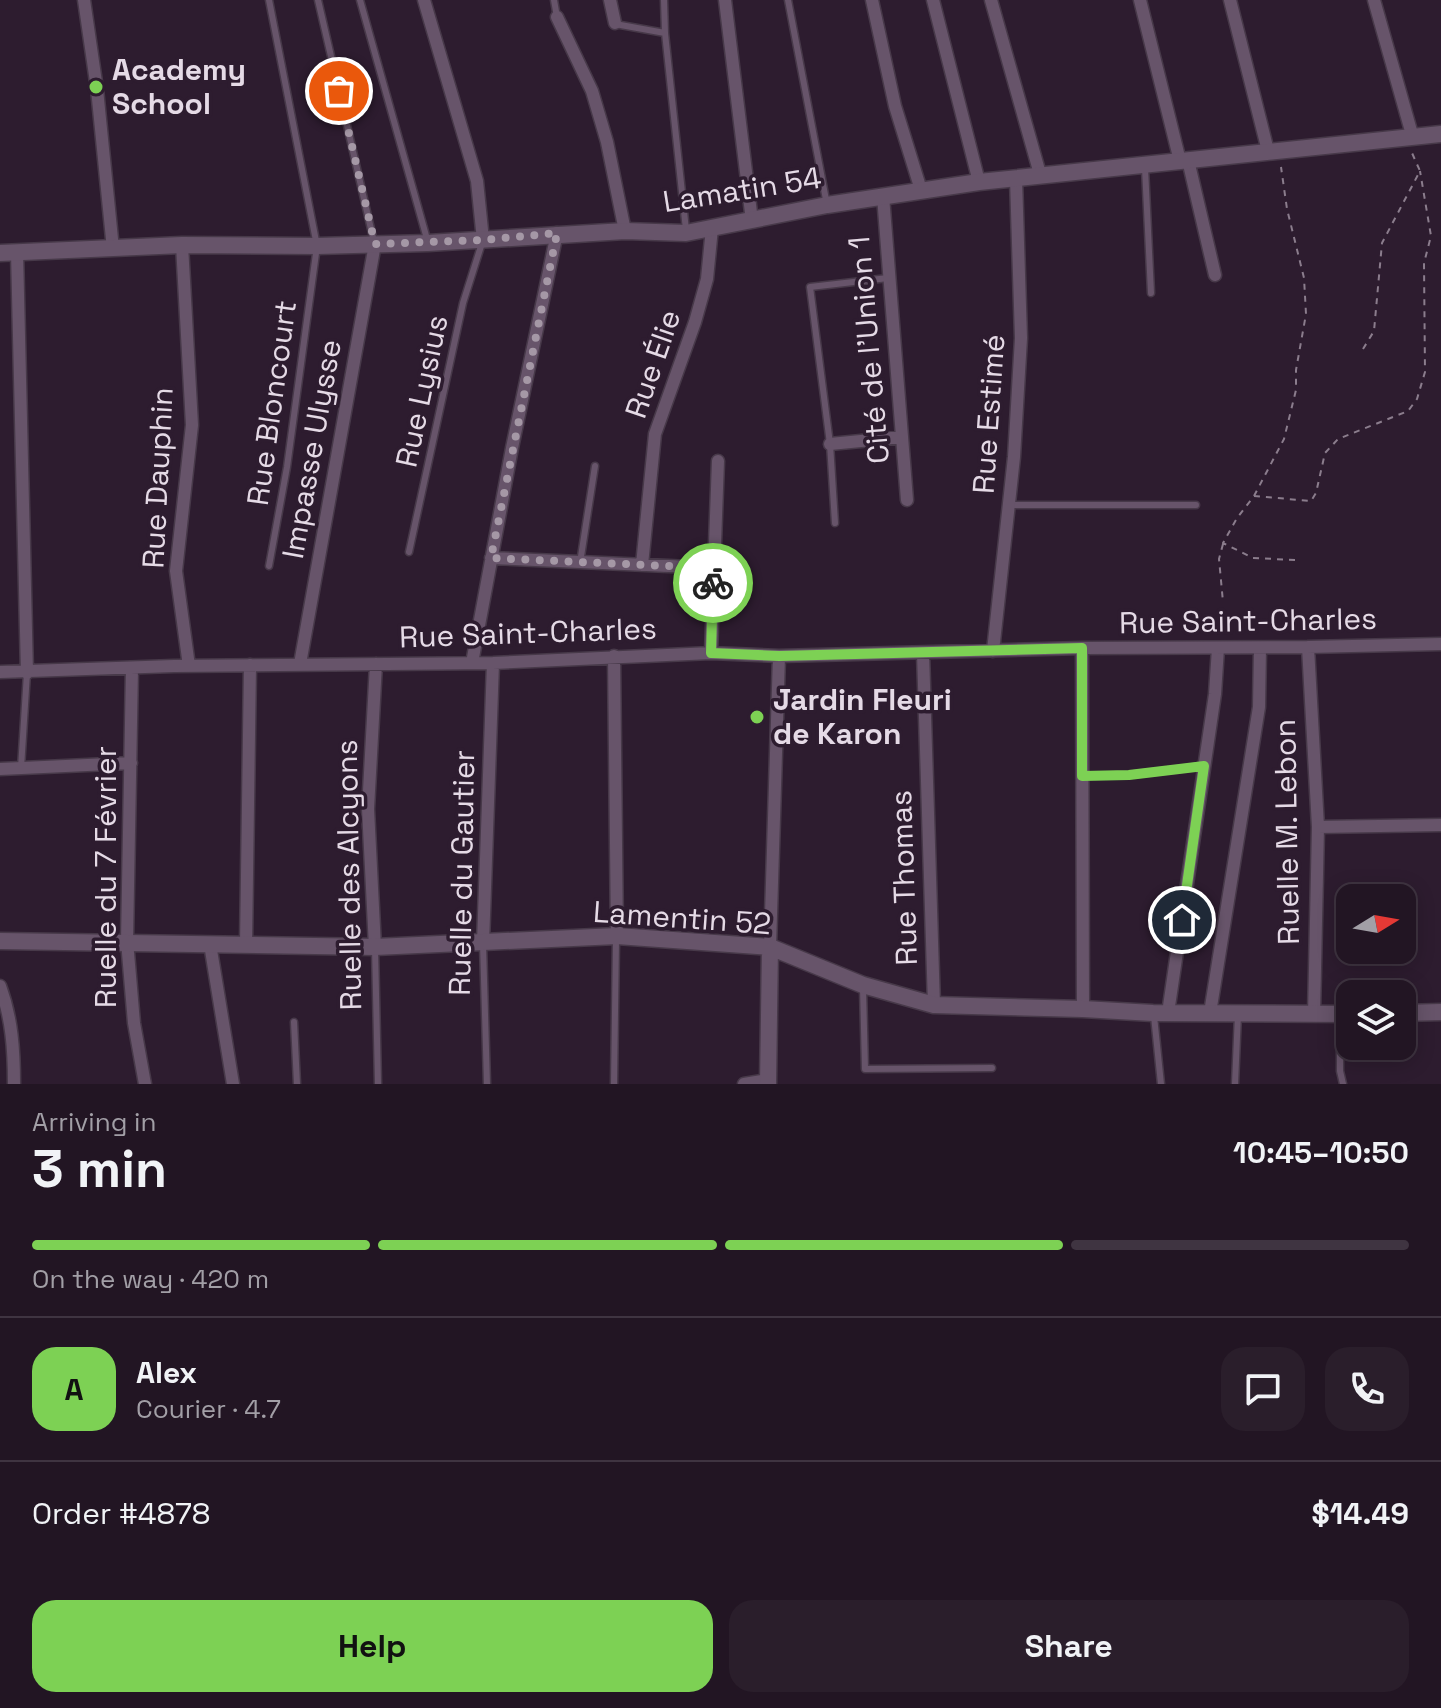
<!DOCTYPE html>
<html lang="en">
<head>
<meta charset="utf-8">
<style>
	:root { --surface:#221523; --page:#2a1e2b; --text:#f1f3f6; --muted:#a29fa6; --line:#3f3441; --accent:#7dd154 }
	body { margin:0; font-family:"Space Grotesk",sans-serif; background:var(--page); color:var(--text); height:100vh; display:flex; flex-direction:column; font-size:30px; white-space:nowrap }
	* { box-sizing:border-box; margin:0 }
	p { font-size:26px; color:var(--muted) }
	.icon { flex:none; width:44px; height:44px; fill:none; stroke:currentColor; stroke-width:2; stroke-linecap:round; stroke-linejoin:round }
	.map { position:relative; height:1084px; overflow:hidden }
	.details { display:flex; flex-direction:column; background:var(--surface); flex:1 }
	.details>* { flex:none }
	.needle { width:52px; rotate:79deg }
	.tools { position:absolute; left:1336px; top:884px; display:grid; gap:16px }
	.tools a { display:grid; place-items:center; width:80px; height:80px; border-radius:16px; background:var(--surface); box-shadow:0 4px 20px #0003,0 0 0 2px var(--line); font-size:40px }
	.pin { position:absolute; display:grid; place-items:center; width:68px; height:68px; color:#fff; margin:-34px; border:4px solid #fff; border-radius:50%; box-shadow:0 2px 8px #0007 }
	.courier { position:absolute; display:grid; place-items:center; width:80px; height:80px; margin:-40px; border:6px solid #7dd154; border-radius:50%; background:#fff; color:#222; box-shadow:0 2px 10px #0007 }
	.overview em { font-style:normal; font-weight:600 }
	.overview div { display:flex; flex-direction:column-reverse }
	.overview { display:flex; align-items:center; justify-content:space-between; height:136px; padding:0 32px }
	h1 { font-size:52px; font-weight:600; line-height:60px }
	.bar { display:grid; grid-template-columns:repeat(4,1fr); gap:12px 8px; align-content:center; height:96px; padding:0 32px }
	.bar i { height:10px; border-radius:6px; background:var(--line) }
	.bar .current { background:var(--accent) }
	.bar p { grid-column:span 4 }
	.line { display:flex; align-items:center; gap:20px; padding:0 32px; border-top:2px solid var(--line) }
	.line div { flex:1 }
	.round { display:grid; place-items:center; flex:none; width:84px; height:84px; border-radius:24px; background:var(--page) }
	.cta { display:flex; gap:16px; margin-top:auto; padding:16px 32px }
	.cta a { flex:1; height:92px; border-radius:24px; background:var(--accent); color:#111; font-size:32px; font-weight:600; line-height:92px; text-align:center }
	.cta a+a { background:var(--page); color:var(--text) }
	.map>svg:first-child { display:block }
</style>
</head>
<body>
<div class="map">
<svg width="1441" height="1084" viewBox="0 0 1441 1084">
	<rect width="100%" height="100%" fill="#2d1c2f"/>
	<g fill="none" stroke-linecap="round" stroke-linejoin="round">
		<defs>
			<path id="lane" d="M318,0L374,242
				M360,0L427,239
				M554,0L557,17
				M664,0L665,33
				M788,0L827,205
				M615,24L665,33L686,230
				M1145,168L1151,293
				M1009,505H1196
				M835,523L830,444L810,287L888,278
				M409,552L463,303L482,243
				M580,563L595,466
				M269,566L287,467L317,246L269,0
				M21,768L27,673
				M1082,776L1129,775L1204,766
				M483,944L487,1084
				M375,948L378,1084
				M863,988L865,1069L992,1068
				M1154,1016L1161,1084
				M1340,1016V1071L1343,1084
				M294,1022L297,1084
				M614,1084L616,940
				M1235,1084L1238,1014"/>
			<path id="street" d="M84,0L97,89L113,249
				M424,0L477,181L483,240
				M610,0L615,23
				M725,0L752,221
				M872,0L895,106L921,190
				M933,0L979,182
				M991,0L1040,174
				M1140,0L1180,161
				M1230,0L1268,151
				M1374,0L1413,138
				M557,17L592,91L607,142L625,231
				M1188,160L1215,275
				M883,196L907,500
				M182,245L192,425L176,571L189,666
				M17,252L27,673
				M830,444L902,437
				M491,558L713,568
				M642,565L655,434L695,322L707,279L712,228
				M1308,647L1318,827L1314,1015
				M1082,648L1083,1009
				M993,651L1014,457L1021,338L1016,179
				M711,653L718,461
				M923,653L934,1005
				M614,656L617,936
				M472,663L512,448L557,233
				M300,664L375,244
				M132,668L127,941L134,1023L145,1084
				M0,672L174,666L493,663L711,653L779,656L1082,648L1308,647L1441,644
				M0,769L131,763
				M1318,827L1441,825
				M483,943L493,663
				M210,944L233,1084
				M246,945L250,665
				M375,947L368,809L376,664
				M770,947L779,656
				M0,986C12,1018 14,1051 14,1084
				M1168,1013L1215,694L1218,648
				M1210,1013L1259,707L1260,648
				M744,1084L768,1080"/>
			<path id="secondary" d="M0,253L182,245L317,246L428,243L625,231L686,233L827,205L979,182L1441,134
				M0,941L375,947L617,936L770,947L863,985L934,1005L1083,1009L1153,1013L1350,1014
				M1402,1013L1441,1012
				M768,1084L770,947"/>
		</defs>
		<use href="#lane" stroke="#473949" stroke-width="9"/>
		<use href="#street" stroke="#473949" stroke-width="15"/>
		<use href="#secondary" stroke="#473949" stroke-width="19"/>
		<path stroke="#8b7d8d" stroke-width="2" stroke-dasharray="6 6" stroke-linecap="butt" d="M1363,349L1374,331L1382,243L1420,171L1412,153
			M1254,496L1284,439L1296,390V370L1306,314L1304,278L1287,209L1281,167
			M1223,544L1219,559L1223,602
			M1295,560L1253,558L1223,543L1237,518L1254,496L1311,501L1316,493L1325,453L1338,439L1408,411L1417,399L1425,372L1424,263L1431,236L1420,171"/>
		<use href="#lane" stroke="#67546a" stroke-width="6"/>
		<use href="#street" stroke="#67546a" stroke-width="12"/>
		<use href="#secondary" stroke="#67546a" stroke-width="16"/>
	</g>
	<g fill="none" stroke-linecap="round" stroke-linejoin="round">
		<path stroke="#a598a6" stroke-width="8" stroke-dasharray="0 14.4" d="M339,91L375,244L483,240L557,233L491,558L713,568V583"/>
		<path stroke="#7dd154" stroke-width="10" d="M713,583L711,653L779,656L1082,648V776L1129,775L1204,766L1182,920"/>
	</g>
	<g fill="#7dd154" stroke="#2d1c2f" stroke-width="3">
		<circle cx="96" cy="87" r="8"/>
		<circle cx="757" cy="717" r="8"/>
	</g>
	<g text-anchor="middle" stroke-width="7" stroke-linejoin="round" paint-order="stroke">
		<g font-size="30" font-weight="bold" fill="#e5dae6" stroke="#2d1c2f" text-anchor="start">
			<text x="112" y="80">Academy<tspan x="112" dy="34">School</tspan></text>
			<text x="773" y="710">Jardin Fleuri<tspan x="773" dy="34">de Karon</tspan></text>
		</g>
		<g font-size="30" fill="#e5dae6" stroke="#2d1c2f">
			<text transform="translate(742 190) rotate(-9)" y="10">Lamatin 54</text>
			<text transform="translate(869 350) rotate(-95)" y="10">Cité de l'Union 1</text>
			<text transform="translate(653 364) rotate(-71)" y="10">Rue Élie</text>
			<text transform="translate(422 391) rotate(-78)" y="10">Rue Lysius</text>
			<text transform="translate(272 403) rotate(-82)" y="10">Rue Bloncourt</text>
			<text transform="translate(989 414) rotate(-86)" y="10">Rue Estimé</text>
			<text transform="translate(312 449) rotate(-80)" y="10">Impasse Ulysse</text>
			<text transform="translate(158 478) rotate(-87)" y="10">Rue Dauphin</text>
			<text transform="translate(1248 621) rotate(-1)" y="10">Rue Saint-Charles</text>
			<text transform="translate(528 633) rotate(-2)" y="10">Rue Saint-Charles</text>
			<text transform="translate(1287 832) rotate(-91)" y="10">Ruelle M. Lebon</text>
			<text transform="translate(462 873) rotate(-89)" y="10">Ruelle du Gautier</text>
			<text transform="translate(349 875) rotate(-91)" y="10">Ruelle des Alcyons</text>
			<text transform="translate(106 877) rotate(-90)" y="10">Ruelle du 7 Février</text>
			<text transform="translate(904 878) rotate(-92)" y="10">Rue Thomas</text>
			<text transform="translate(682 918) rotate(4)" y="10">Lamentin 52</text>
		</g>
	</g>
</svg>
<div class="tools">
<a><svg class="needle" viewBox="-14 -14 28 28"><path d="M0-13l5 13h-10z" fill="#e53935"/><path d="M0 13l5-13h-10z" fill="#a29fa6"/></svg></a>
<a><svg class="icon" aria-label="layers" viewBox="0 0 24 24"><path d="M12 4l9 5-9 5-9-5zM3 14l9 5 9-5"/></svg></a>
</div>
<div class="pin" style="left:339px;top:91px;background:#ea580c"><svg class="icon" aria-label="bag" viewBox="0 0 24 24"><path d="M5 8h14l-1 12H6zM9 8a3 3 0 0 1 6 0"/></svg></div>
<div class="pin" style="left:1182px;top:920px;background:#1f2937"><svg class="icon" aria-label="home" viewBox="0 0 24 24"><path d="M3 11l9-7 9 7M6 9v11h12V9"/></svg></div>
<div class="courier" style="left:713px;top:583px"><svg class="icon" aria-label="bike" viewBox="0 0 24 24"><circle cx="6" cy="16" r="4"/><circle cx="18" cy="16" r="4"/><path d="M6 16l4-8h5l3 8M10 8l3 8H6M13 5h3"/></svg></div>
</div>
<section class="details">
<div class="overview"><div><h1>3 min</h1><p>Arriving in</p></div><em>10:45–10:50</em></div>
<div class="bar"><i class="current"></i><i class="current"></i><i class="current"></i><i></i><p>On the way · 420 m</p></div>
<div class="line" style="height:144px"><b class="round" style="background:var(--accent);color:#111">A</b><div><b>Alex</b><p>Courier · 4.7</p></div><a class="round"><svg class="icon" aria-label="chat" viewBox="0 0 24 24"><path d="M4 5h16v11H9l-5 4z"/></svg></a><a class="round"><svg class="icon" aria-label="phone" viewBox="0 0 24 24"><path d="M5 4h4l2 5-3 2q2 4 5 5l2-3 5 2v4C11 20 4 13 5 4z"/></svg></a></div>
<div class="line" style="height:104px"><div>Order #4878</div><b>$14.49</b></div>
<div class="cta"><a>Help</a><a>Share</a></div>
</section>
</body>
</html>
